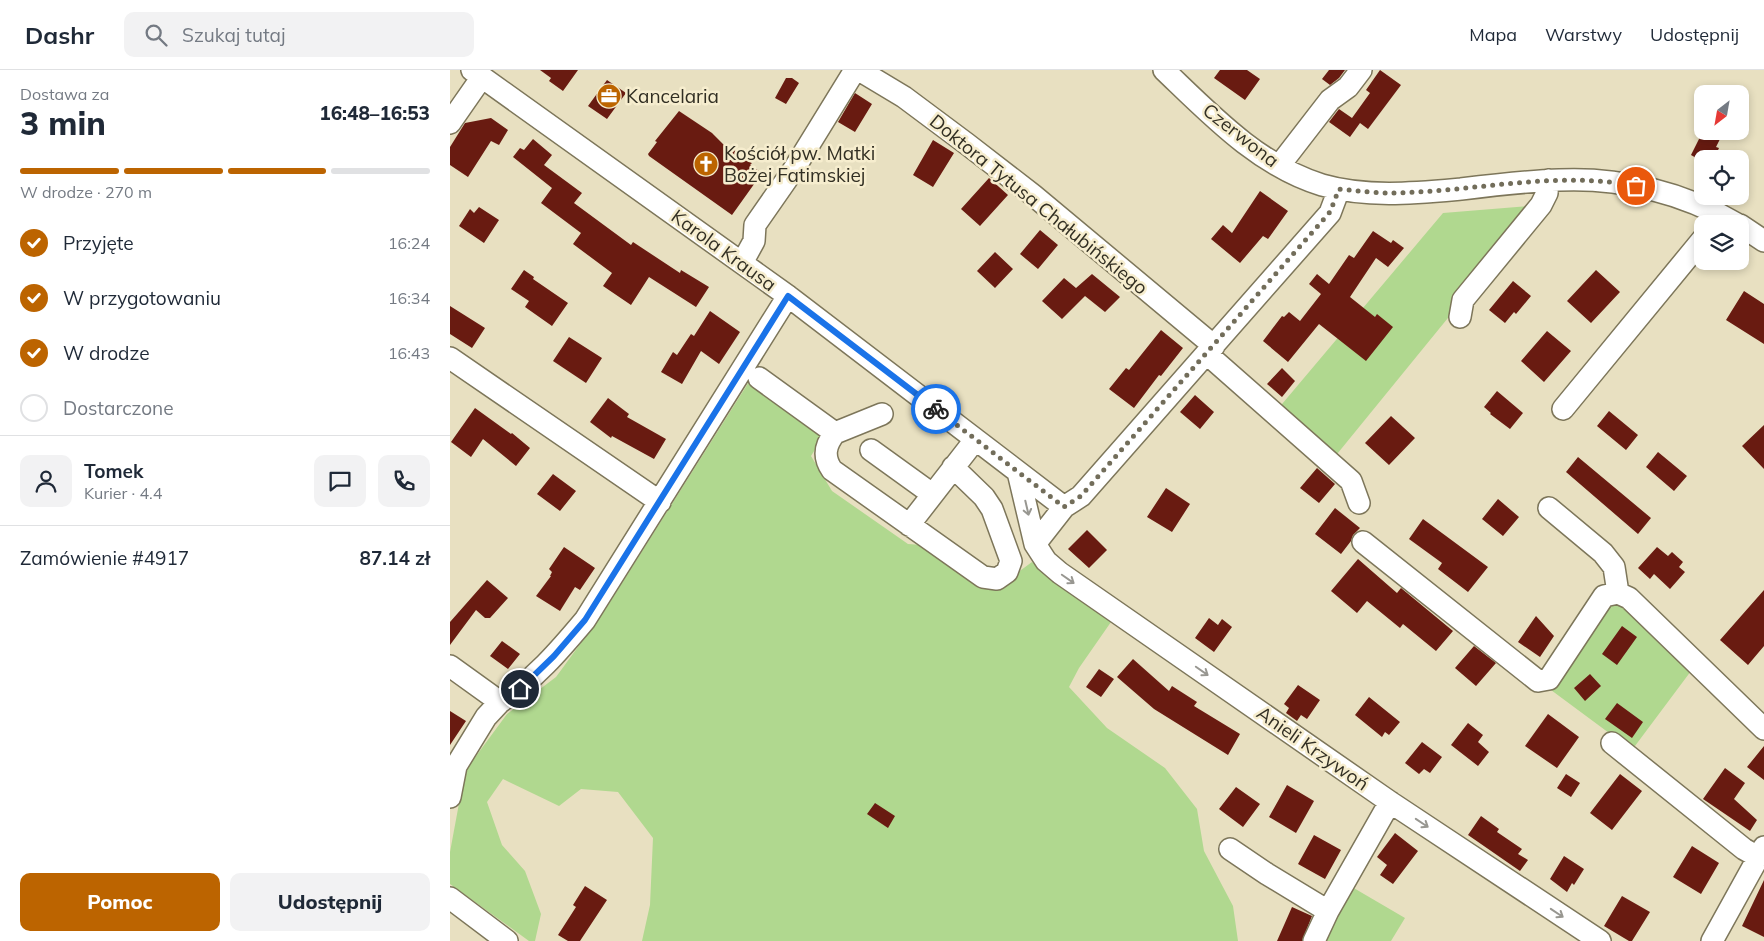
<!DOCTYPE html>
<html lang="pl">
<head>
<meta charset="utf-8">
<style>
	:root { --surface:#fff; --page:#f2f2f3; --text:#1f2937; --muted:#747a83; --line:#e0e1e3; --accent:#bc6400 }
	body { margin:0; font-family:Mulish,sans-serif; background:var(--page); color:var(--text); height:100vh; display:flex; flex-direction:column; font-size:19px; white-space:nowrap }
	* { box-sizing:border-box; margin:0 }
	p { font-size:16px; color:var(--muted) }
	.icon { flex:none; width:28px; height:28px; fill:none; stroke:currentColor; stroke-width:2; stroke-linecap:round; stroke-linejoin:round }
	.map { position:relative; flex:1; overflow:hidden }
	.panel { display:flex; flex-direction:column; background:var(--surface); width:450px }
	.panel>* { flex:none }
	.needle { width:32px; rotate:211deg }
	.controls { position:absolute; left:1244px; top:15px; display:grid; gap:10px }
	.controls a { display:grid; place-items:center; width:55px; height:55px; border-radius:10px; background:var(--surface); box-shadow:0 2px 8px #0003; font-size:25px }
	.pin { position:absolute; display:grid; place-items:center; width:42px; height:42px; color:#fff; margin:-21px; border:2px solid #fff; border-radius:50%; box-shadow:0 1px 5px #0007 }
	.courier { position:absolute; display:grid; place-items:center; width:50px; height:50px; margin:-25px; border:4px solid #1a73e8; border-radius:50%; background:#fff; color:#222; box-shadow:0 1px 6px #0007 }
	.headline em { font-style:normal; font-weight:800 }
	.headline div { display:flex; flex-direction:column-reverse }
	.headline { display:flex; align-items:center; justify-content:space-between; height:85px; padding:0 20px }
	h1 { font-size:32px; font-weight:800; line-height:38px }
	.bar { display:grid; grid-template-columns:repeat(4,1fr); gap:8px 5px; align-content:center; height:60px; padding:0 20px }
	.bar i { height:6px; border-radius:4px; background:var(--line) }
	.bar .on { background:var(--accent) }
	.bar p { grid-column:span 4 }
	.line { display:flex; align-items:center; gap:12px; padding:0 20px; border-top:1px solid var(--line) }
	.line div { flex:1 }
	.round { display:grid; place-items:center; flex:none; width:52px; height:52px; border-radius:10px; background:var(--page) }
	ol { padding:0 20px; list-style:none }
	li { display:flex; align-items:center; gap:15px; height:55px }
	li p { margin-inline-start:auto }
	li .icon { padding:5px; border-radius:50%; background:var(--accent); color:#fff; stroke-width:4 }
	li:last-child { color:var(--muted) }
	li i { width:28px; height:28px; border:2px solid var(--line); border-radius:50% }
	.action { display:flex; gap:10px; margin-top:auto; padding:10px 20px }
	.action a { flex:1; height:58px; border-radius:10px; background:var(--accent); color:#fff; font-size:20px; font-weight:800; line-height:58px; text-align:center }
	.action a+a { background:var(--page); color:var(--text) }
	header { display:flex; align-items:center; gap:30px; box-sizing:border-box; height:70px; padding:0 25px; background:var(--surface); border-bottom:1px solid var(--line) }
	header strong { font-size:24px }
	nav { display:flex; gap:28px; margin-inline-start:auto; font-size:18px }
	.search { width:350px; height:45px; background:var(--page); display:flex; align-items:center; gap:12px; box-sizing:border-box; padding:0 18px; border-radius:10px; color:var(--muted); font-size:19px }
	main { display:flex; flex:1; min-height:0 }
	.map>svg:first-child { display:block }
</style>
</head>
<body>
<header>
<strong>Dashr</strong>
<div class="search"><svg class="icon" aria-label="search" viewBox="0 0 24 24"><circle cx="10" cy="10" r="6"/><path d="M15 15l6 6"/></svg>Szukaj tutaj</div>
<nav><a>Mapa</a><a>Warstwy</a><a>Udostępnij</a></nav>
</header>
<main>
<section class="panel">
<div class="headline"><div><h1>3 min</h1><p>Dostawa za</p></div><em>16:48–16:53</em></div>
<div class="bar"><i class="on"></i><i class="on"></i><i class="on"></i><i></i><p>W drodze · 270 m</p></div>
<ol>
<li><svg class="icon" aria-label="check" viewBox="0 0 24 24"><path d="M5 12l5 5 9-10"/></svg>Przyjęte<p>16:24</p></li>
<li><svg class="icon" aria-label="check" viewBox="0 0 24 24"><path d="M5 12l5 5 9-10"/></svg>W przygotowaniu<p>16:34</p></li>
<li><svg class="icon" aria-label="check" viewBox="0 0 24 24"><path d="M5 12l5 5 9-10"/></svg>W drodze<p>16:43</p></li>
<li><i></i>Dostarczone</li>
</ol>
<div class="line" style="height:90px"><a class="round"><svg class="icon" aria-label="person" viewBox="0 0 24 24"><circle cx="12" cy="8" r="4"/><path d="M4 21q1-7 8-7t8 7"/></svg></a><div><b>Tomek</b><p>Kurier · 4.4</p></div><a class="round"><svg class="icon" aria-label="chat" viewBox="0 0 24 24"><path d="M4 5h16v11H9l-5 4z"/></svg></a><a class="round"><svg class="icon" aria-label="phone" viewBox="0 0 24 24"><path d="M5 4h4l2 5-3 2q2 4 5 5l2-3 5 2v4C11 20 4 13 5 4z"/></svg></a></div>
<div class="line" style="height:65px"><div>Zamówienie #4917</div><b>87.14 zł</b></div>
<div class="action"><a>Pomoc</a><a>Udostępnij</a></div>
</section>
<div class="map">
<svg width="1314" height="871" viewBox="0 0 1314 871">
	<rect width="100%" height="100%" fill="#e8e0c1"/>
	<path fill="#b0d88f" d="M1080,136L1002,243L883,389L827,340L993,143Z
		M302,307L377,360L361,386L382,421L458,474L486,476L552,514L582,492L661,552L629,598L619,617L657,658L715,698L747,739L754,781L783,836L788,871H192L200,835L203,768L168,722L131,719L109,736L53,709L37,732L52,775L75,801L91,844L85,871H79L0,814V782L15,701L57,644L106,607L155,540Z
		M1160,529L1169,533L1241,601L1182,680L1101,620Z
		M902,817L955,848L941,871H875Z"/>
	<path fill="#691b11" d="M90,0H128L113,21L99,11L101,8Z
		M770,0H797L810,9L795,30L764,8Z
		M879,0H895L889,8L880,15L872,9Z
		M930,0L951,15L918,59L910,53L900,67L879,52L889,39L902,48L920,23L916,20Z
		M336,8H342L349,13L336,34L325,28Z
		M157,10L176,23L157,49L138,36Z
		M405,23L422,34L405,62L388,52Z
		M229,41L262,63L276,77L277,75L290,84L289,86L302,93L300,95L312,103L282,145L199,86L198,84L207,72L205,71Z
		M41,48L58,60L49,75L41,71L18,107L0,95V77L15,53Z
		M1253,61H1259L1271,67L1266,77L1269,78L1264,89H1248L1241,85Z
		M83,69L102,85L94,95L132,123L124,133L181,175L183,172L230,203L231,200L259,217L246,237L199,207L181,235L153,216L162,203L123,174L131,163L91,133L102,118L63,87L70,78L74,80Z
		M483,70L504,83L483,117L463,105Z
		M539,108L558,125L530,156L511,139Z
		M810,121L838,141L818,169L813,166L790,193L761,169L773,155L782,163Z
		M29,137L49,150L34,173L9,156L20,139L24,143Z
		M590,160L608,175L588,199L570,184Z
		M923,161L941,173L943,170L954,178L938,197L926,188L900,227L925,247L927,244L943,257L916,291L869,254L838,292L813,271L832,246L834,247L839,242L850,251L871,224L859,214L867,204L879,214L899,185L904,188Z
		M545,182L563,199L545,218L527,201Z
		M74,200L84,207L83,209L118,233L102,256L75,237L79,231L61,219Z
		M1146,200L1170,222L1141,253L1117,231Z
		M642,204L670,227L655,242L635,226L612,249L592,231L614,208L626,218Z
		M1063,211L1081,226L1066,244L1064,242L1055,253L1039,240Z
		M1294,221L1314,234V274L1276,250Z
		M0,236L35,258L22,278L0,264Z
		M260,241L290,262L269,294L251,281L232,314L211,302L223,282L227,285L241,264L244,266Z
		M711,260L733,278L711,306L709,305L684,338L659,319L676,298L679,300Z
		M1097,261L1121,281L1094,312L1071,291Z
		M119,267L152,288L136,313L103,291Z
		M832,298L845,311L832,327L817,314Z
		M1047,321L1073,343L1060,359L1040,344L1041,343L1034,337Z
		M745,325L764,342L750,359L730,342Z
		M158,328L179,344L177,347L216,369L204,389L162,366L161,368L140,352Z
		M25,338L61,364L62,363L80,378L66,396L33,369L21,387L1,372Z
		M1159,341L1188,365L1176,380L1147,356Z
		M941,346L965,368L939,395L915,373Z
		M1314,355V399L1292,376Z
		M1208,382L1237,406L1224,421L1196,397Z
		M1128,387L1201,448L1188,464L1116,402Z
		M867,398L885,414L869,433L850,418Z
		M103,404L126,421L110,441L87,424Z
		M716,418L740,434L722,462L697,447Z
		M1048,429L1069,447L1053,466L1032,449Z
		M885,438L910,458L903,465L901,471L891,484L865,464Z
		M973,449L1038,497L1018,522L988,499L992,493L959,469Z
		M637,460L657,480L639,498L618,479Z
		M114,477L145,498L130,520L125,517L110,541L86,526L101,506H100L102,502L99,499Z
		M1207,477L1218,486L1222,482L1233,492L1229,497L1235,502L1220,519L1204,504L1200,509L1188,498Z
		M908,489L947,523L951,518L1003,561L986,581L953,554L950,558L917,531L907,543L881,521Z
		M37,510L58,528L40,548H35L26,540L0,575V552Z
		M1314,520V576L1298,595L1270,570Z
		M1086,546L1104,566L1090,587L1068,572Z
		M759,548L768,555L772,549L782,557L764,582L745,568Z
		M1172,556L1187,567L1167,595L1152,584Z
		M52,571L70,584L58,599L40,586Z
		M1024,576L1046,593L1026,616L1005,598Z
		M683,589L719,621L722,616L747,632L744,636L790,664L778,685L704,639L667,607Z
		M649,599L664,609L651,627L636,617Z
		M1140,604L1151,616L1135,631L1124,618Z
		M848,615L870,630L857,649L851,645L847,651L836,643L839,638L834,634Z
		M919,627L950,652L939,665L935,662L932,667L905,645Z
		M1167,633L1193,652L1182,668L1155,649Z
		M0,641L16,651L0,675Z
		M1098,644L1129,667L1107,698L1075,676Z
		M1018,653L1033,665L1028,672L1039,682L1028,696L1001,675Z
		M972,672L992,687L980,703L974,699L969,704L955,693Z
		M1314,676V710L1297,697Z
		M1275,698L1295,713L1284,729L1307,750L1300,761L1253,729Z
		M1116,704L1130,713L1121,727L1107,718Z
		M1170,704L1192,721L1162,760L1140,743Z
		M837,715L864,731L846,763L819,747Z
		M786,717L810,734L793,757L769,739Z
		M425,733L445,746L438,758L417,744Z
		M1031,746L1049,759L1047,762L1072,779L1068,784L1078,790L1070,801L1018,765Z
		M945,763L968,781L943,814L930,805L937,795L927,787Z
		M864,765L891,780L875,809L848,794Z
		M1242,776L1269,793L1251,824L1223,807Z
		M1114,786L1134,799L1124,815L1122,813L1117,822L1100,809Z
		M1314,810V867L1292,856Z
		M135,816L157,830L130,871H118L108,865L126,837L123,835Z
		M1172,826L1200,842L1182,871H1179L1154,856Z
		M842,837L862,846L852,871H827Z"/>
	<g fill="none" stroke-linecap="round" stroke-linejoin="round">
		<defs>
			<path id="minor" d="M22,0L338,226L614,437L631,426L880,143L889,119
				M409,0L454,27L517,74L583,125L764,276
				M714,0C760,44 809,96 872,115C917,128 966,123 1011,119C1044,115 1077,111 1109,110C1171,107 1234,123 1287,154
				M0,53L32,7
				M829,96L880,30L898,17L911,0
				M1290,155L1314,171
				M292,193L304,171L305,155L344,99L405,0
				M1010,247L1013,230L1091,135L1097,123L1098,110
				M757,284L901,411L909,433
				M0,288L210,432
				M309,308L385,363
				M1113,339L1252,170
				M432,344L385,363C375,375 373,387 382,400L533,507L547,509L557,502L561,491L542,439L534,427L503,397
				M421,380L482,424
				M568,402L585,474L596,491L610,503L940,732L1150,871
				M1099,438L1153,483L1164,497L1168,523
				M459,455L525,370
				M913,472L1088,611L1099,609L1154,526L1168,523L1179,528L1314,659
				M585,474L614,437
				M0,596L50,632C84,610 109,581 135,550L338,226
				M1162,673L1294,779L1308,787
				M0,727L6,696L36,647L50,632
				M780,779L817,804L878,841
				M0,828L57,871
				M864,871L878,841L940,732
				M1262,871L1314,777"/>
		</defs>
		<use href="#minor" stroke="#7d765a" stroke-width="24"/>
		<use href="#minor" stroke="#fff" stroke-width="21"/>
	</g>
	<defs><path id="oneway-shaft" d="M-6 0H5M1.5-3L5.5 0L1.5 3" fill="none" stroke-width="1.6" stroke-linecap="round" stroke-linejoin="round" transform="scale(1.25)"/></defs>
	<g stroke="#989791">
		<use href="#oneway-shaft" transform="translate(577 438) rotate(77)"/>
		<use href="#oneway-shaft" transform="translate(618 509) rotate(35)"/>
		<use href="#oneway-shaft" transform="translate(752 601) rotate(35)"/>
		<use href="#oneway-shaft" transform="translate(972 753) rotate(34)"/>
		<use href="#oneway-shaft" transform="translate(1107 843) rotate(34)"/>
	</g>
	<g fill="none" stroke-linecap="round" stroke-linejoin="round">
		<path stroke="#726d5a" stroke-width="5" stroke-dasharray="0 9" d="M486,339L614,437L631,426L880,142L889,119C907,121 925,123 942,123C1024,122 1105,100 1186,116"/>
		<path stroke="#1a73e8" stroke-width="6" d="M70,619L104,586L135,550L338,226L486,339"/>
	</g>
	<defs>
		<symbol id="office-disc" viewBox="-11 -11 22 22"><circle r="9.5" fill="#bc6400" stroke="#f6edce"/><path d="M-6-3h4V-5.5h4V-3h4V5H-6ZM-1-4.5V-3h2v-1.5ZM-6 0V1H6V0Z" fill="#fff"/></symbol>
		<symbol id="church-disc" viewBox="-11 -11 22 22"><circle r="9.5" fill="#bc6400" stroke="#f6edce"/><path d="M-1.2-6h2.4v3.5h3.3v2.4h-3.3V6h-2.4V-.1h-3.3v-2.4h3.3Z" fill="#fff"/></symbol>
	</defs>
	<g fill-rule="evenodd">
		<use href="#office-disc" x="145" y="12" width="28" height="28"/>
		<use href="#church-disc" x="242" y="80" width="28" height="28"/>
	</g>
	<g text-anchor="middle" stroke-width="5" stroke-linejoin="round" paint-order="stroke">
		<g font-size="19" fill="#322f23" stroke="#f6edce" text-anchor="start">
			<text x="176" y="33">Kancelaria</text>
			<text x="274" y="90">Kościół pw. Matki<tspan x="274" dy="22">Bożej Fatimskiej</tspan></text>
		</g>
		<g font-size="19" fill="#322f23" stroke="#f6edce">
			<text transform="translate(791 65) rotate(38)" y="7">Czerwona</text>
			<text transform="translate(589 134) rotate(39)" y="7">Doktora Tytusa Chałubińskiego</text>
			<text transform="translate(274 180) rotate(36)" y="7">Karola Krausa</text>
			<text transform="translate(863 678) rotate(35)" y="7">Anieli Krzywoń</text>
		</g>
	</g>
</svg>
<div class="controls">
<a><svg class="needle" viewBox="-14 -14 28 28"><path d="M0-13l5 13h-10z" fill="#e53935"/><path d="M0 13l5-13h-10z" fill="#747a83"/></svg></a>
<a><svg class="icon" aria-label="locate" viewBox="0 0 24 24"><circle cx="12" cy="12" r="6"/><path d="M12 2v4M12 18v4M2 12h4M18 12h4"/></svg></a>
<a><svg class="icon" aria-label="layers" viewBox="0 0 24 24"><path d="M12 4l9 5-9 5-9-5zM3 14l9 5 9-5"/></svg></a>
</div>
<div class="pin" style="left:1186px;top:116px;background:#ea580c"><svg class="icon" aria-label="bag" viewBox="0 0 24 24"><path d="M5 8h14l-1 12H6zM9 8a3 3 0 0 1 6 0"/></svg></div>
<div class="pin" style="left:70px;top:619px;background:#1f2937"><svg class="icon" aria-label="home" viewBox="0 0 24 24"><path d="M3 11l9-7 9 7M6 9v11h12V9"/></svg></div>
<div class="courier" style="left:486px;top:339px"><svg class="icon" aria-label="bike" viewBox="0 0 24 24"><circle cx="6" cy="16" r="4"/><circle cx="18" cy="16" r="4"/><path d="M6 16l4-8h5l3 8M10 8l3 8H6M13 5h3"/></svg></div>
</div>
</main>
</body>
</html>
